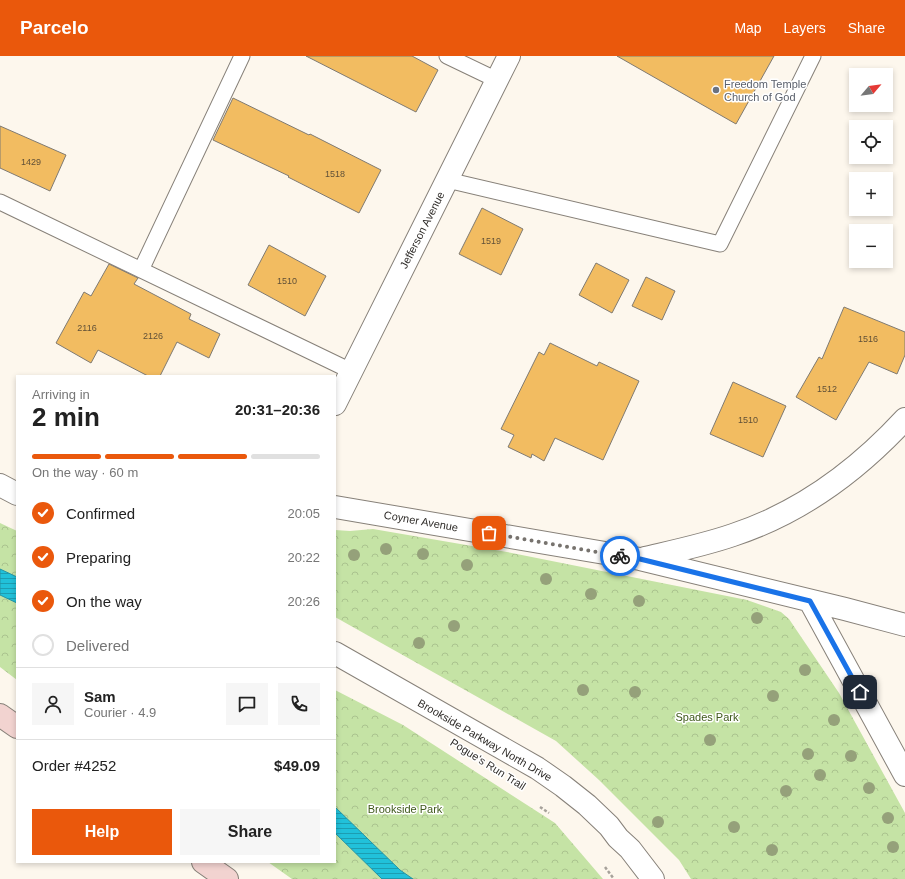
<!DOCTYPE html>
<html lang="en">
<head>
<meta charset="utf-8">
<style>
	:root { --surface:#fff; --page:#f6f6f6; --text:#222; --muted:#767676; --line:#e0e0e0; --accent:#ea580c }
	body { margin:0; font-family:Helvetica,sans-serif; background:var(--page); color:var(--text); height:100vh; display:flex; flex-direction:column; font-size:15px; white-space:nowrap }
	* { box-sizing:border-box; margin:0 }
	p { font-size:13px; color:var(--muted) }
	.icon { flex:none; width:22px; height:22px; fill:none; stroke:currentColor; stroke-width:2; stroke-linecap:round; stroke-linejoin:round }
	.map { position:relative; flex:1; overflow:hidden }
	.drawer { position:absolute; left:16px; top:319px; width:320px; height:488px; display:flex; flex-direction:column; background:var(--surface); border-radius:0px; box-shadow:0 2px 6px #0003 }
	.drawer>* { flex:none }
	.needle { width:26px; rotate:61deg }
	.controls { position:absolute; left:849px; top:12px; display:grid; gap:8px }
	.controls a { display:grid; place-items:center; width:44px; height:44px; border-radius:0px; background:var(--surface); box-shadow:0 2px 6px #0003; font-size:20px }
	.pin { position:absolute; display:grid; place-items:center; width:34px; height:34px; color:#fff; margin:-17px; border-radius:8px; box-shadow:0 2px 6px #0006 }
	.courier { position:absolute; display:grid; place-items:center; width:40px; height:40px; margin:-20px; border:3px solid #1a73e8; border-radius:50%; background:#fff; color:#222; box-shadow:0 1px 5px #0007 }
	.overview em { font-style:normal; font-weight:700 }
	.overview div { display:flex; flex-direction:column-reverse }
	.overview { display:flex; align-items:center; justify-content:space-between; height:68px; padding:0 16px }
	h1 { font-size:26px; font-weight:700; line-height:30px }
	.bar { display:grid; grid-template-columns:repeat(4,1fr); gap:6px 4px; align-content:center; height:48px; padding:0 16px }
	.bar i { height:5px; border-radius:3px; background:var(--line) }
	.bar .active { background:var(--accent) }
	.bar p { grid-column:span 4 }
	.line { display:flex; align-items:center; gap:10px; padding:0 16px; border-top:1px solid var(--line) }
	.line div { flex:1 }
	.round { display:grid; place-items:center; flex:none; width:42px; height:42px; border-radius:0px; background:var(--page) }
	ol { padding:0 16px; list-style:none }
	li { display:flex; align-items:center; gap:12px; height:44px }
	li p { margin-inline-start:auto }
	li .icon { padding:4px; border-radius:50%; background:var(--accent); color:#fff; stroke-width:4 }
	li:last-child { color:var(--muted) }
	li i { width:22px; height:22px; border:2px solid var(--line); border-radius:50% }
	.action { display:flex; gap:8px; margin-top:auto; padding:8px 16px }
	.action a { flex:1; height:46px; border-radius:0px; background:var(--accent); color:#fff; font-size:16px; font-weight:700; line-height:46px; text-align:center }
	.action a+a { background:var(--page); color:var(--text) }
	header { display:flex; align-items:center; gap:24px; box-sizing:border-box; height:56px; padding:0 20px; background:var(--accent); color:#fff }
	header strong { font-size:19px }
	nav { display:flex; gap:22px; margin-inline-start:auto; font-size:14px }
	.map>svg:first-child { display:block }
</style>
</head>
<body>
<header>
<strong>Parcelo</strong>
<nav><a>Map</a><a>Layers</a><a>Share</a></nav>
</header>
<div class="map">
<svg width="905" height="823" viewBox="0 0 905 823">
	<defs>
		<pattern id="park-crowns" width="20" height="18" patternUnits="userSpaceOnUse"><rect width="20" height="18" fill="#c5e3a5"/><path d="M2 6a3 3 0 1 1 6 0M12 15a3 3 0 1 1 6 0" fill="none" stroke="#aac38e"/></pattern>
		<pattern id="water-rules" width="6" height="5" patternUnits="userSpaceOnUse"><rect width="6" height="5" fill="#21c1da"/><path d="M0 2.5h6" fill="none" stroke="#1d9db1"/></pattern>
	</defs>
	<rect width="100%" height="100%" fill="#fdf7ed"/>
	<path fill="url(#park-crowns)" d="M0,467L17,475V624L0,611Z
		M373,473L507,496L747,544L781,556L789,563L839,637L905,757V823H691L679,804L599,724L556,685L335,561V474L350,475Z
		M335,634L403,669L555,767L603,823H292L268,806H335Z"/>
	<path fill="url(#water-rules)" stroke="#2594a5" d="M0,513L17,521V547L0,539Z
		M335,751L400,814L413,823H382L335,777Z"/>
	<path fill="#f2bc61" stroke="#7f7a72" d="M306,0H412L438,14L416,56Z
		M617,0H774L736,68Z
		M233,42L309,79L310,78L381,114L359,157L288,121L289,120L213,84Z
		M0,70L66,99L50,135L0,112Z
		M482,152L523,173L501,219L459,198Z
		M269,189L326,220L305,260L248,229Z
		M596,207L629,224L612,257L579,239Z
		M109,208L138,222L134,228L191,258L189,263L220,278L209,302L177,286L160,320H148L98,294L91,307L56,287L84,236L91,240Z
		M646,221L675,235L662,264L632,250Z
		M844,251L905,276V299L897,318L869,306L836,364L796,341L819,301L822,303Z
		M550,287L597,310L599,306L639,325L603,404L555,382L544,405L532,398L531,402L508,391L514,379L501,373L539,296L544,299Z
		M733,326L786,350L763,401L710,378Z"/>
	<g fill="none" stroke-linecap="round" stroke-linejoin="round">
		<defs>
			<path id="service" d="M447,0L497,24
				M447,124L720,188L813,0
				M0,146L351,315
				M141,214L242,0"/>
			<path id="minor" d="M335,348L509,0
				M0,429L17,438
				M335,451L640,503L845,553L905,569
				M645,502C675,495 704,489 733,479C800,457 857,415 905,363
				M810,545L905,719
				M335,597L537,712L563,730L587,749L609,770L618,782L630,793L653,823"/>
			<path id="secondary" d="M0,659L17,671
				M203,806L227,823"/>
		</defs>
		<use href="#service" stroke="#878179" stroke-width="17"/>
		<use href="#minor" stroke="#878179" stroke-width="24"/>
		<use href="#secondary" stroke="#878179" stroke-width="24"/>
		<path stroke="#a6a19a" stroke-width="2.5" stroke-dasharray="3 2" stroke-linecap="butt" d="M540,751L549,757
			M605,811L614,823"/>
		<use href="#service" stroke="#fff" stroke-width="15"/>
		<use href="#minor" stroke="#fff" stroke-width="22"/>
		<use href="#secondary" stroke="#f2d3d0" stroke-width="22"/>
	</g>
	<g fill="#95a17a">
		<circle cx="386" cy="493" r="6"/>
		<circle cx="423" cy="498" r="6"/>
		<circle cx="354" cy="499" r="6"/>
		<circle cx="467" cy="509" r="6"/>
		<circle cx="546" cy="523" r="6"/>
		<circle cx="591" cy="538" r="6"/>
		<circle cx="639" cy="545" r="6"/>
		<circle cx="757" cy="562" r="6"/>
		<circle cx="454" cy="570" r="6"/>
		<circle cx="419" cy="587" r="6"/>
		<circle cx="805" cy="614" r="6"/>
		<circle cx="583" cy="634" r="6"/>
		<circle cx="635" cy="636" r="6"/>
		<circle cx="773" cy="640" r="6"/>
		<circle cx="834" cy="664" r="6"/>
		<circle cx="710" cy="684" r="6"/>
		<circle cx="808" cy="698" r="6"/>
		<circle cx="851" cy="700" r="6"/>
		<circle cx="820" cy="719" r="6"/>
		<circle cx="869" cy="732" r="6"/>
		<circle cx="786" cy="735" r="6"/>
		<circle cx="888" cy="762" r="6"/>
		<circle cx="658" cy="766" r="6"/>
		<circle cx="734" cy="771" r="6"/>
		<circle cx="893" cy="791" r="6"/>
		<circle cx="772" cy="794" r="6"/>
	</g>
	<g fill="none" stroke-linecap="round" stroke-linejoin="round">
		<path stroke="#77736e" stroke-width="4" stroke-dasharray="0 7.2" d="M489,477L620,500"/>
		<path stroke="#1a73e8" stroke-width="5" d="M620,500L640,503L810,545L860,636"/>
	</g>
	<circle fill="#6b7280" stroke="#fff" stroke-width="1.5" cx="716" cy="34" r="4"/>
	<g text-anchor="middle" stroke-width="3" stroke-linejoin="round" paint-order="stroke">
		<g font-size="9" fill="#605037">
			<text x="31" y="109">1429</text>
			<text x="335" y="121">1518</text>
			<text x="491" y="188">1519</text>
			<text x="287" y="228">1510</text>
			<text x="87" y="275">2116</text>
			<text x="153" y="283">2126</text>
			<text x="868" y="286">1516</text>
			<text x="827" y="336">1512</text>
			<text x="748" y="367">1510</text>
		</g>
		<g font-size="11" fill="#5b616d" stroke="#fff" text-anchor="start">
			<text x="724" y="32">Freedom Temple<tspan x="724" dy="13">Church of God</tspan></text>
		</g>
		<g font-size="11" fill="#2f2c29" stroke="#fff">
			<text transform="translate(422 174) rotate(-63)" y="4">Jefferson Avenue</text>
			<text transform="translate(421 465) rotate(10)" y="4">Coyner Avenue</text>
			<text transform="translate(485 684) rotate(30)" y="4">Brookside Parkway North Drive</text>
			<text transform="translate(488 708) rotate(32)" y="4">Pogue's Run Trail</text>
		</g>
		<g font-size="11" fill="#405a1c" stroke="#fff">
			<text x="707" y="665">Spades Park</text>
			<text x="405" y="757">Brookside Park</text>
		</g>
	</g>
</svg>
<div class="controls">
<a><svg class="needle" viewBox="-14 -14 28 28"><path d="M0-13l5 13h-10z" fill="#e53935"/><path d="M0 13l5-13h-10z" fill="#767676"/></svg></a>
<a><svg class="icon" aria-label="locate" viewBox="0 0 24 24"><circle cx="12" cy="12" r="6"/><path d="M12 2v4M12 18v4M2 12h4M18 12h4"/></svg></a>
<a>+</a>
<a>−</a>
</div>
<div class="pin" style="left:489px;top:477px;background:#ea580c"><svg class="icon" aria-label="bag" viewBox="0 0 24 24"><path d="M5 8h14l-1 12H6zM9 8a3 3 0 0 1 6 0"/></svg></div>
<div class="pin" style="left:860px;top:636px;background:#1f2937"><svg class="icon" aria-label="home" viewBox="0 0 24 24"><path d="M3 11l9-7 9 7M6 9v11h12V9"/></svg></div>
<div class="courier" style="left:620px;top:500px"><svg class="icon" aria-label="bike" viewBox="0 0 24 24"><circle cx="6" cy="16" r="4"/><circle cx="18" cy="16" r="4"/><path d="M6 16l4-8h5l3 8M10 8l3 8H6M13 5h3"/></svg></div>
<section class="drawer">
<div class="overview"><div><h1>2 min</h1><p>Arriving in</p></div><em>20:31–20:36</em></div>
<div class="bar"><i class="active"></i><i class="active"></i><i class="active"></i><i></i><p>On the way · 60 m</p></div>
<ol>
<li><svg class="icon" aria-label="check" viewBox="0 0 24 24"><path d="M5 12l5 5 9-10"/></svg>Confirmed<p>20:05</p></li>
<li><svg class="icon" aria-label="check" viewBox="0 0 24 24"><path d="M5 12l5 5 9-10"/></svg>Preparing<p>20:22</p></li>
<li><svg class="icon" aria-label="check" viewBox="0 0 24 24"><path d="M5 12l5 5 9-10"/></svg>On the way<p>20:26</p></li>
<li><i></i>Delivered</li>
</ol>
<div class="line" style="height:72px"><a class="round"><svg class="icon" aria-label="person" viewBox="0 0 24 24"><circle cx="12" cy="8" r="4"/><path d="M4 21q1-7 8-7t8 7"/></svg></a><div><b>Sam</b><p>Courier · 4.9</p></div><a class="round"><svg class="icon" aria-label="chat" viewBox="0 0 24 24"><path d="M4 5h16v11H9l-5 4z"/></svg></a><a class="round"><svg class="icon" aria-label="phone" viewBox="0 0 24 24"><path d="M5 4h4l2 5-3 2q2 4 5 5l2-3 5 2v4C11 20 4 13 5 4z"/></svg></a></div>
<div class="line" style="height:52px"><div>Order #4252</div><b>$49.09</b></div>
<div class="action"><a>Help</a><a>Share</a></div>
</section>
</div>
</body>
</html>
